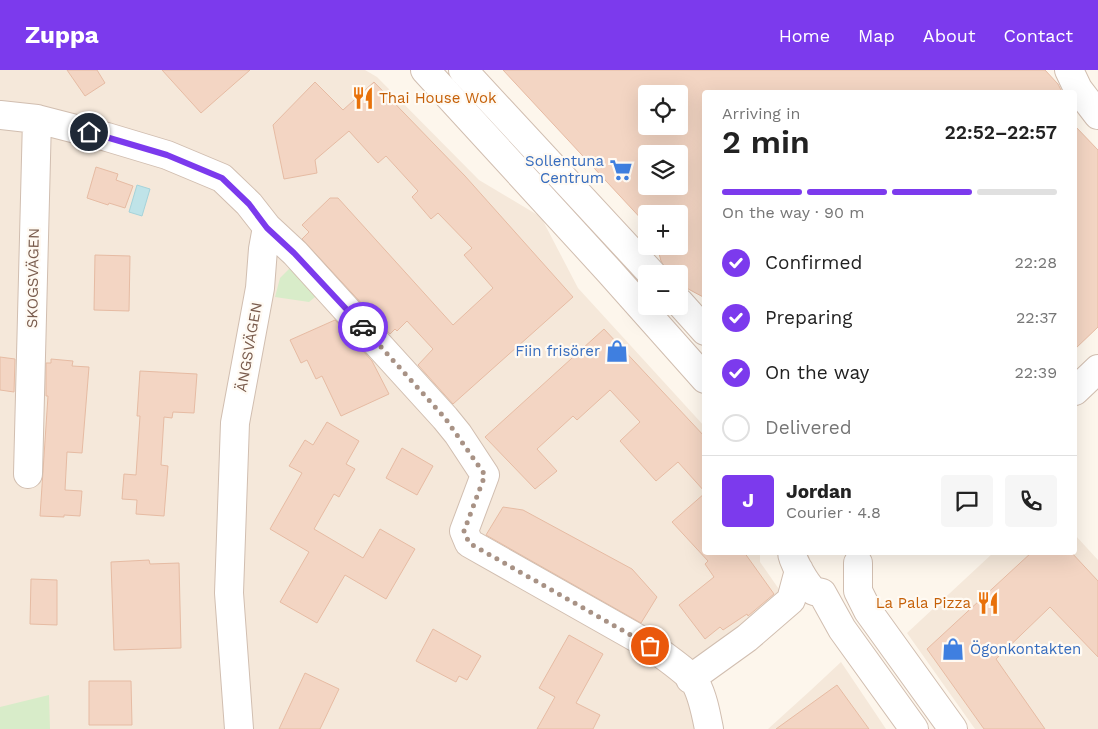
<!DOCTYPE html>
<html lang="en">
<head>
<meta charset="utf-8">
<style>
	:root { --surface:#fff; --page:#f6f6f6; --text:#222; --muted:#767676; --line:#e0e0e0; --accent:#7c3aed }
	body { margin:0; font-family:"Work Sans",sans-serif; background:var(--page); color:var(--text); height:100vh; display:flex; flex-direction:column; font-size:19px; white-space:nowrap }
	* { box-sizing:border-box; margin:0 }
	p { font-size:16px; color:var(--muted) }
	.icon { flex:none; width:28px; height:28px; fill:none; stroke:currentColor; stroke-width:2; stroke-linecap:round; stroke-linejoin:round }
	.map { position:relative; flex:1; overflow:hidden }
	.side { position:absolute; left:702px; top:20px; width:375px; height:465px; display:flex; flex-direction:column; background:var(--surface); border-radius:5px; box-shadow:0 5px 20px #0002 }
	.side>* { flex:none }
	.controls { position:absolute; left:638px; top:15px; display:grid; gap:10px }
	.controls a { display:grid; place-items:center; width:50px; height:50px; border-radius:5px; background:var(--surface); box-shadow:0 5px 20px #0002; font-size:25px }
	.pin { position:absolute; display:grid; place-items:center; width:42px; height:42px; color:#fff; margin:-21px; border:2px solid #fff; border-radius:50%; box-shadow:0 1px 5px #0007 }
	.courier { position:absolute; display:grid; place-items:center; width:50px; height:50px; margin:-25px; border:4px solid #7c3aed; border-radius:50%; background:#fff; color:#222; box-shadow:0 1px 6px #0007 }
	.head em { font-style:normal; font-weight:600 }
	.head div { display:flex; flex-direction:column-reverse }
	.head { display:flex; align-items:center; justify-content:space-between; height:85px; padding:0 20px }
	h1 { font-size:32px; font-weight:600; line-height:38px }
	.bar { display:grid; grid-template-columns:repeat(4,1fr); gap:8px 5px; align-content:center; height:60px; padding:0 20px }
	.bar i { height:6px; border-radius:4px; background:var(--line) }
	.bar .active { background:var(--accent) }
	.bar p { grid-column:span 4 }
	.line { display:flex; align-items:center; gap:12px; padding:0 20px; border-top:1px solid var(--line) }
	.line div { flex:1 }
	.round { display:grid; place-items:center; flex:none; width:52px; height:52px; border-radius:5px; background:var(--page) }
	ol { padding:0 20px; list-style:none }
	li { display:flex; align-items:center; gap:15px; height:55px }
	li p { margin-inline-start:auto }
	li .icon { padding:5px; border-radius:50%; background:var(--accent); color:#fff; stroke-width:4 }
	li:last-child { color:var(--muted) }
	li i { width:28px; height:28px; border:2px solid var(--line); border-radius:50% }
	header { display:flex; align-items:center; gap:30px; box-sizing:border-box; height:70px; padding:0 25px; background:var(--accent); color:#fff }
	header strong { font-size:24px }
	nav { display:flex; gap:28px; margin-inline-start:auto; font-size:18px }
	.map>svg:first-child { display:block }
</style>
</head>
<body>
<header>
<strong>Zuppa</strong>
<nav><a>Home</a><a>Map</a><a>About</a><a>Contact</a></nav>
</header>
<div class="map">
<svg width="1098" height="659" viewBox="0 0 1098 659">
	<rect width="100%" height="100%" fill="#fdf6ec"/>
	<path fill="#f5e8da" d="M0,0H365L377,7L479,110L541,147L578,218L705,357V482L760,483V492L783,525L710,580L699,659H0Z
		M1075,465L1098,490V659H975L907,563L993,483L1075,482Z
		M841,592L886,659H768L811,620Z"/>
	<path fill="#d8ecc9" d="M294,194L320,223L309,232L275,227L280,208Z
		M49,625L50,659H0V637Z"/>
	<path fill="#bfe3e8" stroke="#a5d3da" d="M137,115L150,119L142,146L129,142Z"/>
	<path fill="#f3d5c3" stroke="#e6bba3" fill-rule="evenodd" d="M67,0H97L105,13L85,26Z
		M162,0H250L201,43Z
		M503,0H1045L1058,14L1062,22H705V228L679,214V204H668L661,191L657,176H679V144H646V154ZM646,24H679V56H646ZM646,84H679V116H646Z
		M315,12L343,40L374,12L465,106L573,227L453,334L418,295L433,279L407,251L397,261L395,259L390,264L302,169L309,162L302,155L330,128H338L453,255L493,218L464,185L472,178L438,143L431,149L412,127L418,121L386,86L378,93L349,61L315,90L317,103L284,109L273,55Z
		M1075,56L1098,80V257L1075,279Z
		M96,97L118,104L116,110L133,116L125,138L109,133L108,135L87,128Z
		M95,185L130,186L129,241L94,240Z
		M335,250L372,291L389,324L341,346L322,306L316,309L307,290L301,293L290,270Z
		M604,259L705,367V422L678,392L656,411L620,371L640,352L610,320L577,350L573,346L537,379L557,401L535,419L485,367Z
		M0,287L15,289L14,322L0,320Z
		M51,289L73,291L72,296L89,297L82,383L67,382L65,420L82,421L80,446L64,445V447L40,446L48,326H46V293H51Z
		M140,301L197,304L194,343L173,342L172,348L164,347L161,395L168,396L164,446L136,444L137,430L122,429L124,404L136,405L140,346H137Z
		M327,352L359,371L346,394L355,399L339,427L334,424L314,459L363,488L380,459L415,479L386,529L345,505L317,553L280,532L309,482L270,459L302,403L289,396L305,370L313,375Z
		M402,378L433,396L417,425L386,408Z
		M705,423V482H744L774,524L748,546L747,544L723,560L720,557L705,569L679,535L714,507L705,494L708,491L672,452Z
		M503,437L523,440L632,499L657,527L641,553L486,465Z
		M1032,482H1071L1098,511V587L1050,537L996,589L1045,659H984L927,579Z
		M149,490L150,494L179,493L181,578L114,580L111,492Z
		M31,509L57,510V555L30,554Z
		M433,559L481,586L467,610L459,606L456,612L416,591Z
		M569,565L603,584L576,633L600,645L593,659H537L555,627L539,618Z
		M305,603L339,619L320,659H279Z
		M89,611H131L132,655H89Z
		M837,615L869,659H776Z"/>
	<g fill="none" stroke-linecap="round" stroke-linejoin="round">
		<defs>
			<path id="minor" d="M425,0L609,201L705,309
				M463,0L652,204
				M1069,0L1078,19L1098,45
				M0,45L37,49L28,404
				M37,49L107,67L167,85L222,108L249,134L267,157L263,179L260,218L235,353L229,523L239,659
				M267,157L295,183L445,348L458,364L485,405L464,461L469,473L651,576C661,584 690,603 696,614C703,627 706,644 709,659
				M679,232L705,261
				M1075,321L1098,299
				M792,482C792,491 807,516 814,521C816,522 819,522 822,523L842,559L914,659
				M858,493V521L868,541L953,659
				M690,609L747,568L791,530L799,500"/>
		</defs>
		<use href="#minor" stroke="#d1beb0" stroke-width="30"/>
		<use href="#minor" stroke="#fff" stroke-width="28"/>
	</g>
	<g fill="none" stroke-linecap="round" stroke-linejoin="round">
		<path stroke="#a89285" stroke-width="5" stroke-dasharray="0 9" d="M363,257L445,348L485,405L464,461L469,473L650,576"/>
		<path stroke="#7c3aed" stroke-width="6" d="M89,62L167,85L222,108L249,134L267,158L294,183L363,257"/>
	</g>
	<defs>
		<symbol id="restaurant-bare" viewBox="-9 -9 18 18"><path d="M-5-6h1v4h1v-4h1v4h1v-4h1v5L-1.5 .5V6h-2V.5L-5-1ZM5-6V6H3V1.5H1.5Q1.5-4 5-6Z" fill="#e8710a" stroke="#fffaf3" stroke-width="2.5" paint-order="stroke"/></symbol>
		<symbol id="supermarket-bare" viewBox="-9 -9 18 18"><path d="M-6-5.5h2.5l.6 2H6L4.5 2H-2.5L-4.4-4H-6ZM-1.5 3.2a1.3 1.3 0 1 0 .1 0ZM3 3.2a1.3 1.3 0 1 0 .1 0Z" fill="#3f7fe0" stroke="#fffaf3" stroke-width="2.5" paint-order="stroke"/></symbol>
		<symbol id="shop-bare" viewBox="-9 -9 18 18"><path d="M-5-2.5h2.3a2.7 3.5 0 0 1 5.4 0H5L5.5 6h-11ZM-1.5-2.5h3a1.5 2.3 0 0 0-3 0Z" fill="#3f7fe0" stroke="#fffaf3" stroke-width="2.5" paint-order="stroke"/></symbol>
	</defs>
	<g fill-rule="evenodd">
		<use href="#restaurant-bare" x="347" y="12" width="32" height="32"/>
		<use href="#supermarket-bare" x="605" y="84" width="32" height="32"/>
		<use href="#shop-bare" x="601" y="265" width="32" height="32"/>
		<use href="#restaurant-bare" x="972" y="517" width="32" height="32"/>
		<use href="#shop-bare" x="937" y="563" width="32" height="32"/>
	</g>
	<g text-anchor="middle" stroke-width="4.5" stroke-linejoin="round" paint-order="stroke">
		<g font-size="15" fill="#c56008" stroke="#fffaf3" text-anchor="start">
			<text x="379" y="33">Thai House Wok</text>
			<text x="971" y="538" text-anchor="end">La Pala Pizza</text>
		</g>
		<g font-size="15" fill="#366cbe" stroke="#fffaf3" text-anchor="end">
			<text x="604" y="96">Sollentuna<tspan x="604" dy="17">Centrum</tspan></text>
			<text x="600" y="286">Fiin frisörer</text>
			<text x="970" y="584" text-anchor="start">Ögonkontakten</text>
		</g>
		<g font-size="15" fill="#7a5c4d" stroke="#fffaf3">
			<text transform="translate(33 208) rotate(-89)" y="5">SKOGSVÄGEN</text>
			<text transform="translate(249 277) rotate(-80)" y="5">ÄNGSVÄGEN</text>
		</g>
	</g>
</svg>
<div class="controls">
<a><svg class="icon" aria-label="locate" viewBox="0 0 24 24"><circle cx="12" cy="12" r="6"/><path d="M12 2v4M12 18v4M2 12h4M18 12h4"/></svg></a>
<a><svg class="icon" aria-label="layers" viewBox="0 0 24 24"><path d="M12 4l9 5-9 5-9-5zM3 14l9 5 9-5"/></svg></a>
<a>+</a>
<a>−</a>
</div>
<div class="pin" style="left:650px;top:576px;background:#ea580c"><svg class="icon" aria-label="bag" viewBox="0 0 24 24"><path d="M5 8h14l-1 12H6zM9 8a3 3 0 0 1 6 0"/></svg></div>
<div class="pin" style="left:89px;top:62px;background:#1f2937"><svg class="icon" aria-label="home" viewBox="0 0 24 24"><path d="M3 11l9-7 9 7M6 9v11h12V9"/></svg></div>
<div class="courier" style="left:363px;top:257px"><svg class="icon" aria-label="car" viewBox="0 0 24 24"><path d="M5 17H2v-5l4-1 3-4h7l3 4 3 1v5h-3M9 17h6M6 11h13"/><circle cx="7" cy="17" r="2"/><circle cx="17" cy="17" r="2"/></svg></div>
<section class="side">
<div class="head"><div><h1>2 min</h1><p>Arriving in</p></div><em>22:52–22:57</em></div>
<div class="bar"><i class="active"></i><i class="active"></i><i class="active"></i><i></i><p>On the way · 90 m</p></div>
<ol>
<li><svg class="icon" aria-label="check" viewBox="0 0 24 24"><path d="M5 12l5 5 9-10"/></svg>Confirmed<p>22:28</p></li>
<li><svg class="icon" aria-label="check" viewBox="0 0 24 24"><path d="M5 12l5 5 9-10"/></svg>Preparing<p>22:37</p></li>
<li><svg class="icon" aria-label="check" viewBox="0 0 24 24"><path d="M5 12l5 5 9-10"/></svg>On the way<p>22:39</p></li>
<li><i></i>Delivered</li>
</ol>
<div class="line" style="height:90px"><b class="round" style="background:var(--accent);color:#fff">J</b><div><b>Jordan</b><p>Courier · 4.8</p></div><a class="round"><svg class="icon" aria-label="chat" viewBox="0 0 24 24"><path d="M4 5h16v11H9l-5 4z"/></svg></a><a class="round"><svg class="icon" aria-label="phone" viewBox="0 0 24 24"><path d="M5 4h4l2 5-3 2q2 4 5 5l2-3 5 2v4C11 20 4 13 5 4z"/></svg></a></div>
</section>
</div>
</body>
</html>
